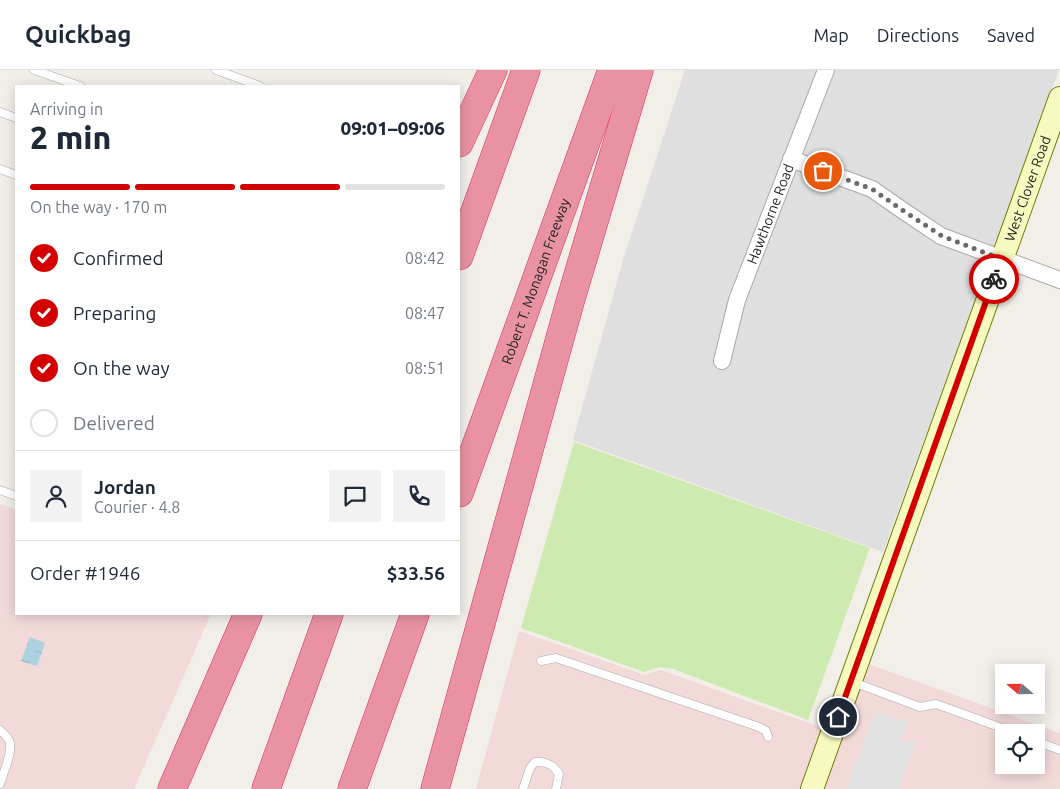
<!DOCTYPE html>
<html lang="en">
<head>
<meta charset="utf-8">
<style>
	:root { --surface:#fff; --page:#f2f2f3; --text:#1f2937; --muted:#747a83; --line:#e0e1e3; --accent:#d40000 }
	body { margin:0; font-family:Ubuntu,sans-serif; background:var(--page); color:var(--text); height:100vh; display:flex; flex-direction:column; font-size:19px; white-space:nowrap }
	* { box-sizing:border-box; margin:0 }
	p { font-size:16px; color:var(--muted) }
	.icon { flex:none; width:28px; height:28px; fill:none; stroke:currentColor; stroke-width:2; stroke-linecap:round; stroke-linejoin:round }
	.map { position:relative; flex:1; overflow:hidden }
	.panel { position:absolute; left:15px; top:15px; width:445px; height:530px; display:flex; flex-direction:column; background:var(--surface); border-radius:0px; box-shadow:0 2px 12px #0003 }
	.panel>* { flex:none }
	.needle { width:32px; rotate:290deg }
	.fabs { position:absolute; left:995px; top:594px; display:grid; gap:10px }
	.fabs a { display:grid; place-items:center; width:50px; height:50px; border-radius:0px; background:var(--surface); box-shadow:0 2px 12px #0003; font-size:25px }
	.pin { position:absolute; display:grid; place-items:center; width:42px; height:42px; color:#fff; margin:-21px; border:2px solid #fff; border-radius:50%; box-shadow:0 1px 5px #0007 }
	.courier { position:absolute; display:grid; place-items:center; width:50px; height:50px; margin:-25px; border:4px solid #d40000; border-radius:50%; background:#fff; color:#222; box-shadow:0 1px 6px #0007 }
	.summary em { font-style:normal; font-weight:800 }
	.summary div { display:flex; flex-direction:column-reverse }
	.summary { display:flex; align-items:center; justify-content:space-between; height:85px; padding:0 15px }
	h1 { font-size:32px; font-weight:800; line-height:38px }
	.bar { display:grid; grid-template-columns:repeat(4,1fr); gap:8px 5px; align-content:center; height:60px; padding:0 15px }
	.bar i { height:6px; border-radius:4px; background:var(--line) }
	.bar .on { background:var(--accent) }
	.bar p { grid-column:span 4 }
	.line { display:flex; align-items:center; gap:12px; padding:0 15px; border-top:1px solid var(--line) }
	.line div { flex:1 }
	.round { display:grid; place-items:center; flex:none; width:52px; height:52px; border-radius:0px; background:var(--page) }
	ol { padding:0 15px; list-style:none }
	li { display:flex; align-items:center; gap:15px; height:55px }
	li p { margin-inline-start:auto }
	li .icon { padding:5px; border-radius:50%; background:var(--accent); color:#fff; stroke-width:4 }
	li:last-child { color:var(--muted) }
	li i { width:28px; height:28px; border:2px solid var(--line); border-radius:50% }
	header { display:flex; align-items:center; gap:30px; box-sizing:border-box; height:70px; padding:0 25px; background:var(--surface); border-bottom:1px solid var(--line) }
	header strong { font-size:24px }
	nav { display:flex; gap:28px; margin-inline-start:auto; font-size:18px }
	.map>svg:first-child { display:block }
</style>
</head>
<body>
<header>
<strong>Quickbag</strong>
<nav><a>Map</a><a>Directions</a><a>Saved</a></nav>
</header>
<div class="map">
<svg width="1060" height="719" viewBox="0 0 1060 719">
	<defs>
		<pattern id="water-ripples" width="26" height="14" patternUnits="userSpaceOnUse" patternTransform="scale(1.25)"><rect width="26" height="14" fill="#aad3df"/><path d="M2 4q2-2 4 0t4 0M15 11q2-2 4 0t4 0" fill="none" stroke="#92b5bf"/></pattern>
	</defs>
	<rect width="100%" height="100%" fill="#f2efe9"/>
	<path fill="#e0dfdf" d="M685,0H1059L883,482L573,370L623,190Z"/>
	<path fill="#f2dad9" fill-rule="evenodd" d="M0,434L16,440V544H211L134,719H0Z
		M519,561L645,605L661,600L820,657L863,592L1060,663V719H476ZM1004,662H1036V695H1004Z"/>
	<path fill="#cdebb0" d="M574,372L870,478L808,650L673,599L660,597L644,602L521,558Z"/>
	<path fill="#e2e2e2" d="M875,641L907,652L900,672L916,669L899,719H847Z"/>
	<path fill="url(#water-ripples)" d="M30,567L45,573L37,596L21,591Z"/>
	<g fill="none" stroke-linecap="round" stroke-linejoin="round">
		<defs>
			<path id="lane" d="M34,0L80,16
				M216,0L260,16
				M0,42L16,48
				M0,99L16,105
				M0,420L16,426
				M541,591L556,588L759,657L766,661L768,667
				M853,612L920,637L936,634L1013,662
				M0,660C4,664 9,668 10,673C12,685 3,703 0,714
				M1036,671L1060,680
				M523,719L530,698L535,692C545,691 554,695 559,704L556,719"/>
			<g id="street">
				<path d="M791,89L872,119L905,142L941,166L1060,210"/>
				<path id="s1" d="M722,291L737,230L826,0"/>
			</g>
			<g id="secondary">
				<path id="s2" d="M812,719L1060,28"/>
			</g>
			<g id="highway">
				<path d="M459,73L493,0"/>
				<path d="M459,186L526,0"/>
				<path id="s3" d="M459,423L612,0"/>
				<path d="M172,719L248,544"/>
				<path d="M266,719L329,544"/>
				<path d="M352,719L415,544"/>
				<path d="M435,719L570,232L639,0"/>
			</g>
		</defs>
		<use href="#lane" stroke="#a9a9a9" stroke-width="9"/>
		<use href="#street" stroke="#a9a9a9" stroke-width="18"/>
		<use href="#secondary" stroke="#707d05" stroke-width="24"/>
		<use href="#highway" stroke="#dc2a67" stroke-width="29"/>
		<use href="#lane" stroke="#fff" stroke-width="8"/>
		<use href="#street" stroke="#fff" stroke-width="16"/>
		<use href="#secondary" stroke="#f7fabf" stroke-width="22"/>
		<use href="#highway" stroke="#e892a2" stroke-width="28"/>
	</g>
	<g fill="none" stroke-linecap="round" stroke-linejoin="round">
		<path stroke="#6b6a68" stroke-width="5" stroke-dasharray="0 9" d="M823,101L872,119L905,142L942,166L1001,189L994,209"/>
		<path stroke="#d40000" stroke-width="6" d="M838,647L994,209"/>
	</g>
	<g text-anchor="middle" stroke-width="4" stroke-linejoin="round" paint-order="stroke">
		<g font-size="14" fill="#222" stroke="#fff">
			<text dy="5" stroke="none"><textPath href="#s2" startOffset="638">West Clover Road</textPath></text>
			<text dy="5" stroke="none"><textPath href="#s1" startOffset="155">Hawthorne Road</textPath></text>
			<text dy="5" stroke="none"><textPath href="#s3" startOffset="225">Robert T. Monagan Freeway</textPath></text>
		</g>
	</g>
</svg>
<div class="fabs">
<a><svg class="needle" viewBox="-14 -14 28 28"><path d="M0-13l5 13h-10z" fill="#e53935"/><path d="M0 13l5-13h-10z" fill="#747a83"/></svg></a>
<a><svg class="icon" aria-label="locate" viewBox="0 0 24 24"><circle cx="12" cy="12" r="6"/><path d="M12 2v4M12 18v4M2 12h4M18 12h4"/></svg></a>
</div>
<div class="pin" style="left:823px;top:101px;background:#ea580c"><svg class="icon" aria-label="bag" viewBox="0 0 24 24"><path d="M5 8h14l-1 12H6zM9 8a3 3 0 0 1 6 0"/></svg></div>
<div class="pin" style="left:838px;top:647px;background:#1f2937"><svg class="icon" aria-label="home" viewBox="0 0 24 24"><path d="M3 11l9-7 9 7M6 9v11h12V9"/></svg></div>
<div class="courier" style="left:994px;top:209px"><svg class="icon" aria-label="bike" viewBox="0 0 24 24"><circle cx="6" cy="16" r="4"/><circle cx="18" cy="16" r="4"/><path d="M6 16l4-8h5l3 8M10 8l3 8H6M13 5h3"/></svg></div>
<section class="panel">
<div class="summary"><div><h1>2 min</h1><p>Arriving in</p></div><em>09:01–09:06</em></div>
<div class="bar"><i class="on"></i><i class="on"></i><i class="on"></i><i></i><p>On the way · 170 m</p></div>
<ol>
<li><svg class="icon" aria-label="check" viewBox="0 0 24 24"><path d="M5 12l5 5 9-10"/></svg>Confirmed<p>08:42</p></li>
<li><svg class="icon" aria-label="check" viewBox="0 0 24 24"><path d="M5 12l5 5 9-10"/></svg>Preparing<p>08:47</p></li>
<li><svg class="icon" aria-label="check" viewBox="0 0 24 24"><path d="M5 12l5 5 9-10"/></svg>On the way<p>08:51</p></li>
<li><i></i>Delivered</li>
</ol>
<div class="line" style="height:90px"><a class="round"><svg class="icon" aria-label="person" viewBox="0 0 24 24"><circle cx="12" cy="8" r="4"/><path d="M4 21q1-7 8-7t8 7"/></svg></a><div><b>Jordan</b><p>Courier · 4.8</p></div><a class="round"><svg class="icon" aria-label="chat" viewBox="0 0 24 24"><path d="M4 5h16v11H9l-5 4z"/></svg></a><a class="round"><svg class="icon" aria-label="phone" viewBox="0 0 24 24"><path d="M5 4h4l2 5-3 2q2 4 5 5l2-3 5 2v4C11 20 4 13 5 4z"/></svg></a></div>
<div class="line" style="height:65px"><div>Order #1946</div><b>$33.56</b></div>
</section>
</div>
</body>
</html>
